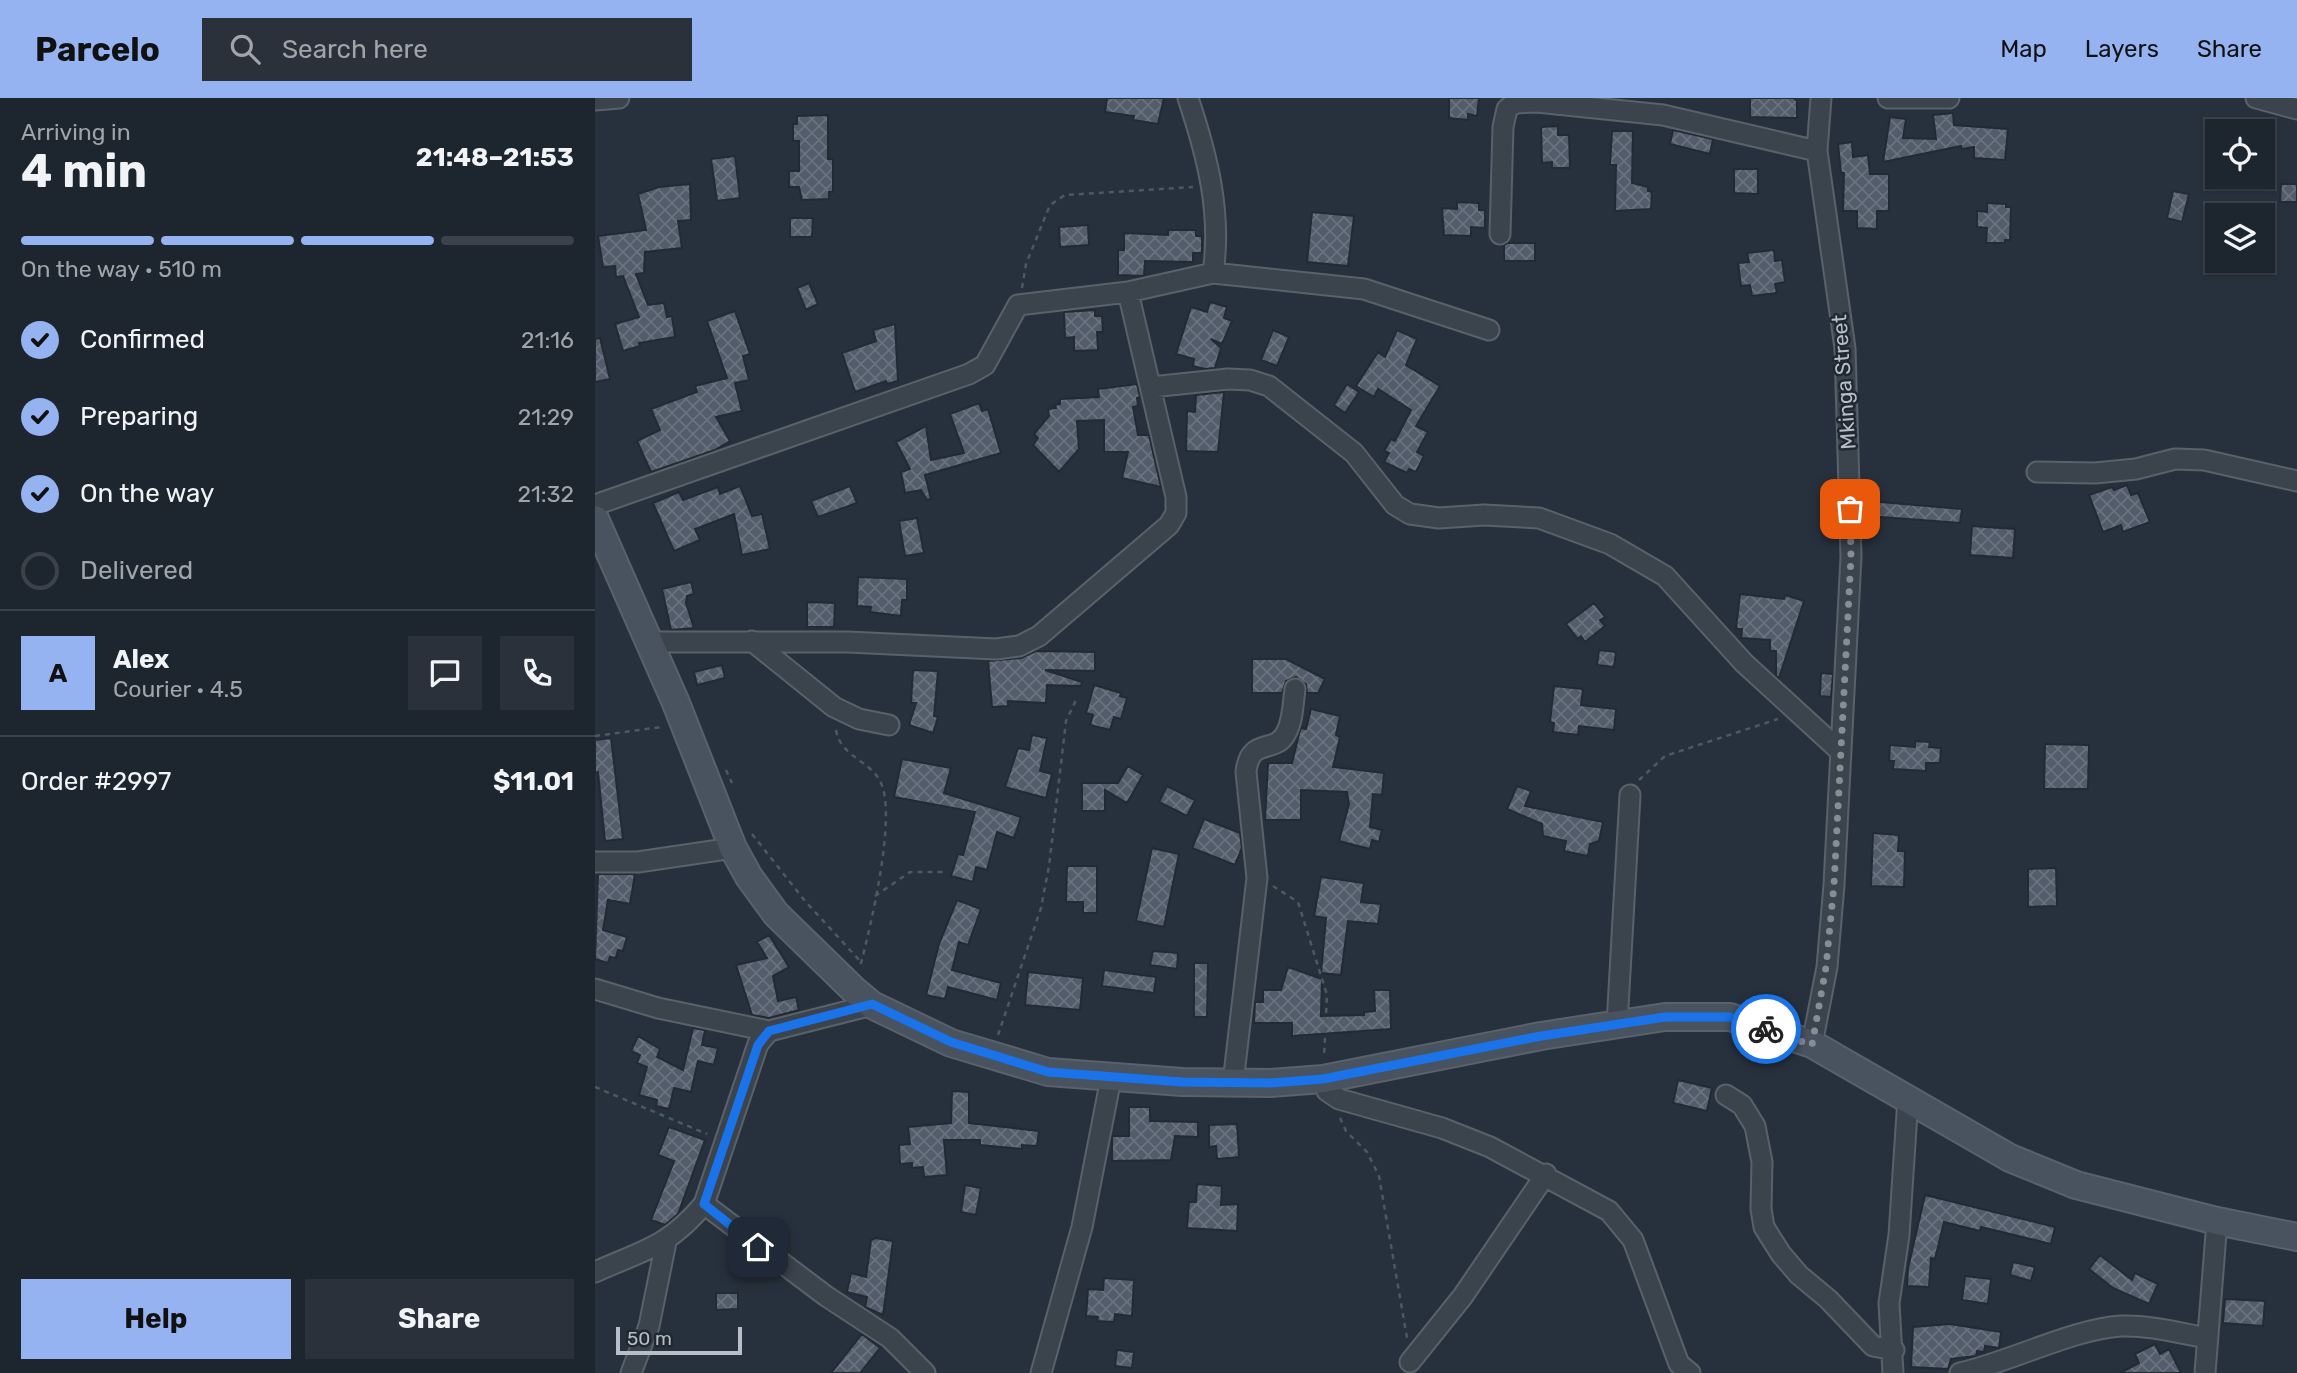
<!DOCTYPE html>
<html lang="en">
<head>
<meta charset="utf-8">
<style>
	:root { --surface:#1d252e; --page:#2a313a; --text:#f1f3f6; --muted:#a0a5aa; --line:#3b424a; --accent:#95b2f1 }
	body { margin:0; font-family:Rubik,sans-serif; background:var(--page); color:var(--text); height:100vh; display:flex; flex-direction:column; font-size:26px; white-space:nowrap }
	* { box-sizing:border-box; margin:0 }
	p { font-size:23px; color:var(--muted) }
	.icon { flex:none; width:38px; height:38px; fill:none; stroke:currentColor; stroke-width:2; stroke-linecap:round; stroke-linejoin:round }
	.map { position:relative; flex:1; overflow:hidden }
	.sheet { display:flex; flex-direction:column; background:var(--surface); width:595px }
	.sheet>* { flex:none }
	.controls { position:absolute; left:1610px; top:21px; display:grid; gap:14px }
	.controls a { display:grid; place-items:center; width:70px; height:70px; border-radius:0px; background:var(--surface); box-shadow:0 2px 5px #0004,0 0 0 2px var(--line); font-size:35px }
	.scale { position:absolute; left:21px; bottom:18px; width:126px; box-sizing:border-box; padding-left:7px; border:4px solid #b7bec8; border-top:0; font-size:19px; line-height:24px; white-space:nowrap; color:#b7bec8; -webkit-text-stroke:5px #202832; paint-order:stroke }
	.pin { position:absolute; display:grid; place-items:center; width:60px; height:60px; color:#fff; margin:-30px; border-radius:14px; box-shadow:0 4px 10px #0006 }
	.courier { position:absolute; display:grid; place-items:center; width:70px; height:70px; margin:-35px; border:5px solid #1a73e8; border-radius:50%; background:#fff; color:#222; box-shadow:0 2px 9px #0007 }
	.head em { font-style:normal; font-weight:700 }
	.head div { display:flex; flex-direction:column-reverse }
	.head { display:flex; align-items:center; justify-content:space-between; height:119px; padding:0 21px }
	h1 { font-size:46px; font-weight:700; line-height:52px }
	.bar { display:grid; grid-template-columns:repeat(4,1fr); gap:10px 7px; align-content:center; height:84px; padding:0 21px }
	.bar i { height:9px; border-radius:5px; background:var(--line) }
	.bar .current { background:var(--accent) }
	.bar p { grid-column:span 4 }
	.line { display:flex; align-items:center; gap:18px; padding:0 21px; border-top:2px solid var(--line) }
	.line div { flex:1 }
	.round { display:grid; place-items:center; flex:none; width:74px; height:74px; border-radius:0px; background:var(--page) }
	ol { padding:0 21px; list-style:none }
	li { display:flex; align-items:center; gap:21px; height:77px }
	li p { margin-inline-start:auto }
	li .icon { padding:7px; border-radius:50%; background:var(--accent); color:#111; stroke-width:4 }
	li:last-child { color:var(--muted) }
	li i { width:38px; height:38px; border:4px solid var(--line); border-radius:50% }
	.cta { display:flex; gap:14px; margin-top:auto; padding:14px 21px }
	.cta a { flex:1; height:80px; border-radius:0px; background:var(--accent); color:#111; font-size:28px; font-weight:700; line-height:80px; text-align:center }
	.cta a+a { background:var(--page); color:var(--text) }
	header { display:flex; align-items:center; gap:42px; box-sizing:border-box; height:98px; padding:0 35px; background:var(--accent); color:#111 }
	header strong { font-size:33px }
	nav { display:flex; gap:38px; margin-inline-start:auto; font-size:24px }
	.search { width:490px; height:63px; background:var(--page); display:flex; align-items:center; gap:18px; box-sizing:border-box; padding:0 24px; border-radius:0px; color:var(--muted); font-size:26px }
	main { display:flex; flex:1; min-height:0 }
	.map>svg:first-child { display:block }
</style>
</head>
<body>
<header>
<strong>Parcelo</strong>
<div class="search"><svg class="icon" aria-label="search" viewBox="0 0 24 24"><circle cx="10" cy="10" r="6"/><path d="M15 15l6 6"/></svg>Search here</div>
<nav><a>Map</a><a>Layers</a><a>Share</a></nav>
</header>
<main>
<section class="sheet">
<div class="head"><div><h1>4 min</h1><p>Arriving in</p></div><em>21:48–21:53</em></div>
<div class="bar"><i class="current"></i><i class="current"></i><i class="current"></i><i></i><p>On the way · 510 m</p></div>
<ol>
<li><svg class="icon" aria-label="check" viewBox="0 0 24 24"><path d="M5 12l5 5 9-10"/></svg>Confirmed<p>21:16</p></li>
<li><svg class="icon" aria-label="check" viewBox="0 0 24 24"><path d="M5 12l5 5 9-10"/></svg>Preparing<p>21:29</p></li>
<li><svg class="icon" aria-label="check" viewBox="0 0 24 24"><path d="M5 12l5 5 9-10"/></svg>On the way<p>21:32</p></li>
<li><i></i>Delivered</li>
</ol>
<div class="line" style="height:126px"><b class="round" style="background:var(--accent);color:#111">A</b><div><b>Alex</b><p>Courier · 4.5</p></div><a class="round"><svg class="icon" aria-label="chat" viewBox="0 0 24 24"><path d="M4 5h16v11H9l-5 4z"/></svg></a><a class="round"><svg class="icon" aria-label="phone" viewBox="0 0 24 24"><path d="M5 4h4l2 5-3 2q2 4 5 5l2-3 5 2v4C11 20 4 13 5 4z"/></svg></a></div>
<div class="line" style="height:91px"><div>Order #2997</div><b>$11.01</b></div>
<div class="cta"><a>Help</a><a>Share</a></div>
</section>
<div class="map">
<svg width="1702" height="1275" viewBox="0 0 1702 1275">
	<defs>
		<pattern id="building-cross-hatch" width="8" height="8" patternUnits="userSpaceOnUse" patternTransform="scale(1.75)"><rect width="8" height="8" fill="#525c6a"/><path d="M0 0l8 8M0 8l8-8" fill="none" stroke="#69727e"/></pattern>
	</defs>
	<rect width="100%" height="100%" fill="#27313d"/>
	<path fill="url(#building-cross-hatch)" stroke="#222a34" stroke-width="2" d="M512,0H569L563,26L538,22L539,18L510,14Z
		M854,0H884L882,18L873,16V22L854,20Z
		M1155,0H1199L1202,3V20L1155,19Z
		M1358,15L1359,27L1413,31L1410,62L1379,60V49L1367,51L1366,48L1288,64L1295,19L1311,21L1308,40L1341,41L1338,17Z
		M233,17V61H238V94H234V101L207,102L204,89H194V73H204V43H198V26H202V18Z
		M963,28V37H974L975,70H957V64L947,65L946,29Z
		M1078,32L1118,41L1115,56L1075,46Z
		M1017,33H1038L1037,85L1053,89V93L1057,94L1056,111L1020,113L1021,67H1015Z
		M1257,44L1258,59L1273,57L1275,76H1294V113H1282V131L1262,130V113H1248L1249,75H1246L1243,46Z
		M140,58L145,100L122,103L116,61Z
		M1139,71H1163V96L1139,95Z
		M95,86L96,122L83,123L87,150L50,154L49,175L41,176L53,207L69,205L72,219L77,218L80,239L44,245L45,248L28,253L20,226L44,219L28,178L21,179L20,168L8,169L3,138L51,132L43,96L64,89Z
		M1686,86H1702V104H1685Z
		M1578,93L1594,96L1587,124L1572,120Z
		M862,104L884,105V112H890V130L876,129V138L849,137L847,110L862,111Z
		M1392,105L1411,106V109H1416L1415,142H1410V145H1391L1392,130L1382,129V113L1392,114Z
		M717,114L759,118L753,168L712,164Z
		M195,120H218L217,139H195Z
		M493,127L494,147L465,149L464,129Z
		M573,132H601V138H607V155H598V164L550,163L549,178L523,177V152H529V135L573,137Z
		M912,145H940V163H909V147Z
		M1179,152L1180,163L1187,162L1190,184L1180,186L1182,195L1157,198L1155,187L1146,188L1143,165L1154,164L1152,155Z
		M214,185L223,206L211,212L202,190Z
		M615,204L632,209L629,220L637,223L627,246L616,241L626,250L620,270L610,271L598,268L599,261L581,256L596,209L612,214Z
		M500,212V218H507L508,234H502L503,252L479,253V239L470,240L469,214Z
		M140,213L155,256L148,258L154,282L140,285L147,313L121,319L135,343L120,352L56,374L42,343L65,332L56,311L102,294L100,288L132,280L112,223Z
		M300,226L303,283L292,286L291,283L260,294L247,255L281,243L278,232Z
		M678,232L694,239L682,268L666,262Z
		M802,232L822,241L811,267L845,288L821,328L833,334L822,354L829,358L821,374L814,371L812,375L789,364L794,355L789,353L796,341L800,343L816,312L783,291L779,299L761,288L783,254L790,259Z
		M5,240L15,281L0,284V241Z
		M542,286L545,299L542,300L543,308L538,309L543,337H554L566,389L527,380L533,354H509V322L482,323L484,351L464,374L438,347L443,340L439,336L454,318L453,311L461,310L460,307L465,306V301L504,299L503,291Z
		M752,286L764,294L750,315L739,307Z
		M629,294L623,354L591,353L592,313L600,314L601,297Z
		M384,305L387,313L393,311L406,355L330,377L336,401L332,402L326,392L310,395L306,374L315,371L301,344L331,328L336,362L369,355L355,316Z
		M1532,387L1536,397L1543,395L1555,424L1528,434L1526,427L1508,434L1494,397L1517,389L1519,392Z
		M145,388L157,418L167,416L175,451L147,457L139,416L100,431L105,442L79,453L58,405L84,394L88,402L123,389L125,396Z
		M255,388L262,405L223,419L216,403Z
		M1274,403L1367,411L1365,425L1273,418Z
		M322,420L329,455L310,458L304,423Z
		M1377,428L1420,431L1418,460L1375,457Z
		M263,479L312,481V502H307L306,518L275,514L276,509L262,508Z
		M96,484L99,496L92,498L91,505L99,530L76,532L67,491Z
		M1145,496L1189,501L1190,497L1209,503L1184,580L1181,578V553H1175V542L1146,540L1147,531H1141Z
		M212,504L240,505L239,529H212Z
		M999,505L1010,519L1005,522L1010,528L990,544L986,538L983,541L971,526Z
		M1004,552L1021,554L1019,569L1002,567Z
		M441,553L500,554V573L450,572L487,584L486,588L452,587L451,605L413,603V608L397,609L393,563L426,560Z
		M657,561H691L730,581L723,595H712L711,586L701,579L691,583L687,595H657Z
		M127,567L130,580L102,587L99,574Z
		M318,572L343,573L339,618L343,619L338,635L314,627L321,605H316Z
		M1226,575L1238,576L1236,599L1225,598Z
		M499,587L526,595L525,598L532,600L526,621L519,619L515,632L495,627L498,617L491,615Z
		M959,588L988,591L986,607L1021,611L1019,632L984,628L983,637L958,634L959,625L955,624Z
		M716,611L745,618L741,637L745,639L738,669L789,675L787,697L778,696L775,729L787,732L784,744L777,742L775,751L744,743L754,706L752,694L706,692V722H670L673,665H697L704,636L706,630L711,631Z
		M437,637L452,640L445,673L457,676L451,700L410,689L423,650L434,652Z
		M16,640L28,741L10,743L3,674L0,675V642Z
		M1320,643L1335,644L1334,649L1346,650L1345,665H1331V673L1298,671L1299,663H1294L1295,647L1320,649Z
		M1450,646L1494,647L1493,691H1449Z
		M307,661L356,670L349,695L426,719L419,740L402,734L392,772L381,769L378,784L356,778L363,756L368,757L380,714L299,699Z
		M533,668L548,677L532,705L510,692V713H487V685H523Z
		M572,688L600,702L592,718L564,704Z
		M922,688L936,693L930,708L1008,724L1004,743L995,746L993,758L969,753L971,743L948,738L947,726L912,711Z
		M609,721L645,735L647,750L640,767L597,750Z
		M1278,735L1304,737L1303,753H1310L1309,789L1276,788Z
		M557,750L584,756L569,829L541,823Z
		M472,768H502V815H488V804H471Z
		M1461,770L1462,808L1433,809V771Z
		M3,776H40L35,806L13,802L8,832L32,839L28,853L23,852L21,860L15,859L13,865L0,861Z
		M726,779L769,785L766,804L786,806L783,826L753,823L746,877L726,875L731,820L719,818Z
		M362,802L386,811L373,847L364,844L357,872L406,885L402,902L353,889L350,901L331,897L344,846Z
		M174,837L194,869L178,878L183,903L201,899L204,912L174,920L157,917L141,867L172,860L162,844Z
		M558,853L583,855L582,871L555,867Z
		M599,865H613L612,919H599Z
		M693,869L727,881L726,918L769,917V914L780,913L779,892H795L796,931L697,938V925H659L660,904H668V892H686Z
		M509,872L561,879L559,895L507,888Z
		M433,874L488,880L485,912L430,907Z
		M98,930L110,932L107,947L123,950L119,967L103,963L96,994L79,990L74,1011L61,1008L62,1002L44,997L52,969L42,965L45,957L36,953L43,938L65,951L62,959L88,972Z
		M1083,982L1117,990L1112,1013L1078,1005Z
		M357,993L374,994V1025L444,1033L442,1048L427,1047V1051L385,1047V1042H349L352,1077L329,1079L328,1069L317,1070V1065L305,1066L304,1047L315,1046L313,1029L356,1025Z
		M534,1009H555V1023L603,1024V1039L580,1038L576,1062L517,1063V1038H534Z
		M642,1026L644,1059L622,1061L621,1048L614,1049V1027Z
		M74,1029L110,1042L83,1116L70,1127L56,1122L79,1063L63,1057Z
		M602,1086L627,1088L626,1107L643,1106L642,1133L592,1130L594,1104H601Z
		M370,1087L386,1090L381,1117L366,1114Z
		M1330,1097L1460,1129L1456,1146L1386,1129L1385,1133L1349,1124L1340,1161L1336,1160L1334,1189L1312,1188L1313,1170Z
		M281,1140L298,1143L288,1217L270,1209L272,1199L252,1194L256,1175L271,1179L276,1142Z
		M1505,1157L1537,1182L1540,1175L1563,1186L1554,1206L1518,1190L1494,1171Z
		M1418,1164L1440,1169L1436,1183L1415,1177Z
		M1370,1178L1396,1181L1393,1206L1367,1202Z
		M509,1180L539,1182L537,1218L520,1216L519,1224L502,1223L503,1219L491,1218L493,1191L508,1192Z
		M121,1195H143V1211L121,1212Z
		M1630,1201L1670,1203L1668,1228L1628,1225Z
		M1355,1226L1406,1234L1404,1250L1390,1248L1389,1254L1382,1253L1381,1258L1356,1261L1353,1271L1316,1269L1318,1229Z
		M267,1236L285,1250L265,1275H236Z
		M1560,1246L1565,1256L1574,1251L1586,1275H1525L1544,1265L1540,1256Z
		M522,1252L539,1254L537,1270L520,1268Z"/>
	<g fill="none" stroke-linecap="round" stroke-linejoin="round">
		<defs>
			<path id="street" d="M1293,0H1354
				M1661,0L1702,11
				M0,2L24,0
				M905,136L908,29L912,11L920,5L942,4L1068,17L1222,53
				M618,175L769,191L894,232
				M556,289L633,281L655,282L674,288L759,355L800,407L815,416L844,420L889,417L944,420L1015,446L1070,478L1149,565L1245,653
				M1442,374L1500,375L1541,371L1580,361L1609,362L1702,383
				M0,407L374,276L390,267L423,207L533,194L618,175C627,114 612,57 593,0
				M157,543L239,609L264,621L294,627
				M52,544H253L401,551L424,548L444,538L574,427L581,415V399L533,194
				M0,764H43L138,750
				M0,891L63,910L174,933
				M1022,927L1035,697
				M1217,946L1232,869L1239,787L1256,459L1250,250L1222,53L1226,0
				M728,981L732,993L744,1001L847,1030L895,1049L1014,1113L1038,1142L1084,1266L1095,1275
				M638,985L662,780L651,674C655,638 680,657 691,635C698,623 698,605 700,591
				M1131,997L1147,1007L1160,1028L1167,1064L1166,1111L1169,1129L1186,1156L1204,1177L1233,1201L1278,1248L1299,1252
				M109,1106L231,1198L295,1240L330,1275
				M0,1174C49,1152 73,1149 109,1106L163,946L174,933L277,907
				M815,1264L868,1198L951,1076
				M36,1275L54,1228L71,1144
				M446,1275L487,1129L516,980
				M1298,1275L1294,1205L1304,1137L1313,1000
				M1365,1275C1415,1264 1478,1231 1526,1228C1554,1227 1584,1235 1612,1240
				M1610,1275L1622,1123"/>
			<path id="secondary" d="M0,421L81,605L138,750L154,779L181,816L259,892L277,907L356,945L453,974L587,984L675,985L728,981L946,938L1070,919H1135L1217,946L1415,1060L1481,1087L1622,1123L1702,1139"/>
		</defs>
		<use href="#street" stroke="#59616b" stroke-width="23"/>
		<use href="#secondary" stroke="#59616b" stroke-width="30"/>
		<path stroke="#495b5d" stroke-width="2.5" stroke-dasharray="5 5" stroke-linecap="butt" d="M427,190L431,166L455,107L470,97L598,89
			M241,632C245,658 274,662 285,683C303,716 275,831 265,869
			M0,638L66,629
			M131,672L137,685
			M1044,682L1070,658L1183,621
			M157,736L210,803L266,864
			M678,788L703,804L732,897L729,959
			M280,798L315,774H352
			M403,937L446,810L454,768L471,623L482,600
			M0,989L112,1036
			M745,1020L751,1033L772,1054L784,1078L812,1240"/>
		<use href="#street" stroke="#3b434d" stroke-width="19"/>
		<use href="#secondary" stroke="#49525f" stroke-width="26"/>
	</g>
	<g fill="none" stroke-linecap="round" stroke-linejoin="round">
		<path stroke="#858d97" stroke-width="7" stroke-dasharray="0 12.6" d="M1171,931L1217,947L1231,869L1239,787L1256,459L1255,411"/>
		<path stroke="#1a73e8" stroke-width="9" d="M163,1149L109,1106L163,947L174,933L277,906L356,944L453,974L587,984L676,985L728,981L946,938L1070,919H1135L1171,931"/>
	</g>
	<g text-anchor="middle" stroke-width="5" stroke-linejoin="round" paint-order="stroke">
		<g font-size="21" fill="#b7bec8" stroke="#202832">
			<text transform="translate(1249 284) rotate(-94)" y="7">Mkinga Street</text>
		</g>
	</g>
</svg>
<div class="controls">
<a><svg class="icon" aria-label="locate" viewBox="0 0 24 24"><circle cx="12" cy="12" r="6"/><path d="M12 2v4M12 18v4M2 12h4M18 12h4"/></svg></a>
<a><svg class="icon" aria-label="layers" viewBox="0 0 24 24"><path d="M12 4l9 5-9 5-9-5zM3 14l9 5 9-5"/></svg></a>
</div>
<div class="scale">50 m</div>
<div class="pin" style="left:1255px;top:411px;background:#ea580c"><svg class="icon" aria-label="bag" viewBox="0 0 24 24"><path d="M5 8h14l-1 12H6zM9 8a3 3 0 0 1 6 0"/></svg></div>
<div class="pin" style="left:163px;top:1149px;background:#1f2937"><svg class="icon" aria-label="home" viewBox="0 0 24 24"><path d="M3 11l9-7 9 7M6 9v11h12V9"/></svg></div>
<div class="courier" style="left:1171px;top:931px"><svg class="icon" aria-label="bike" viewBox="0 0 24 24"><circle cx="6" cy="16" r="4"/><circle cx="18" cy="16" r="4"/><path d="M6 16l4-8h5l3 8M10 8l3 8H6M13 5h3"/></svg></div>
</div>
</main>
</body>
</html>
